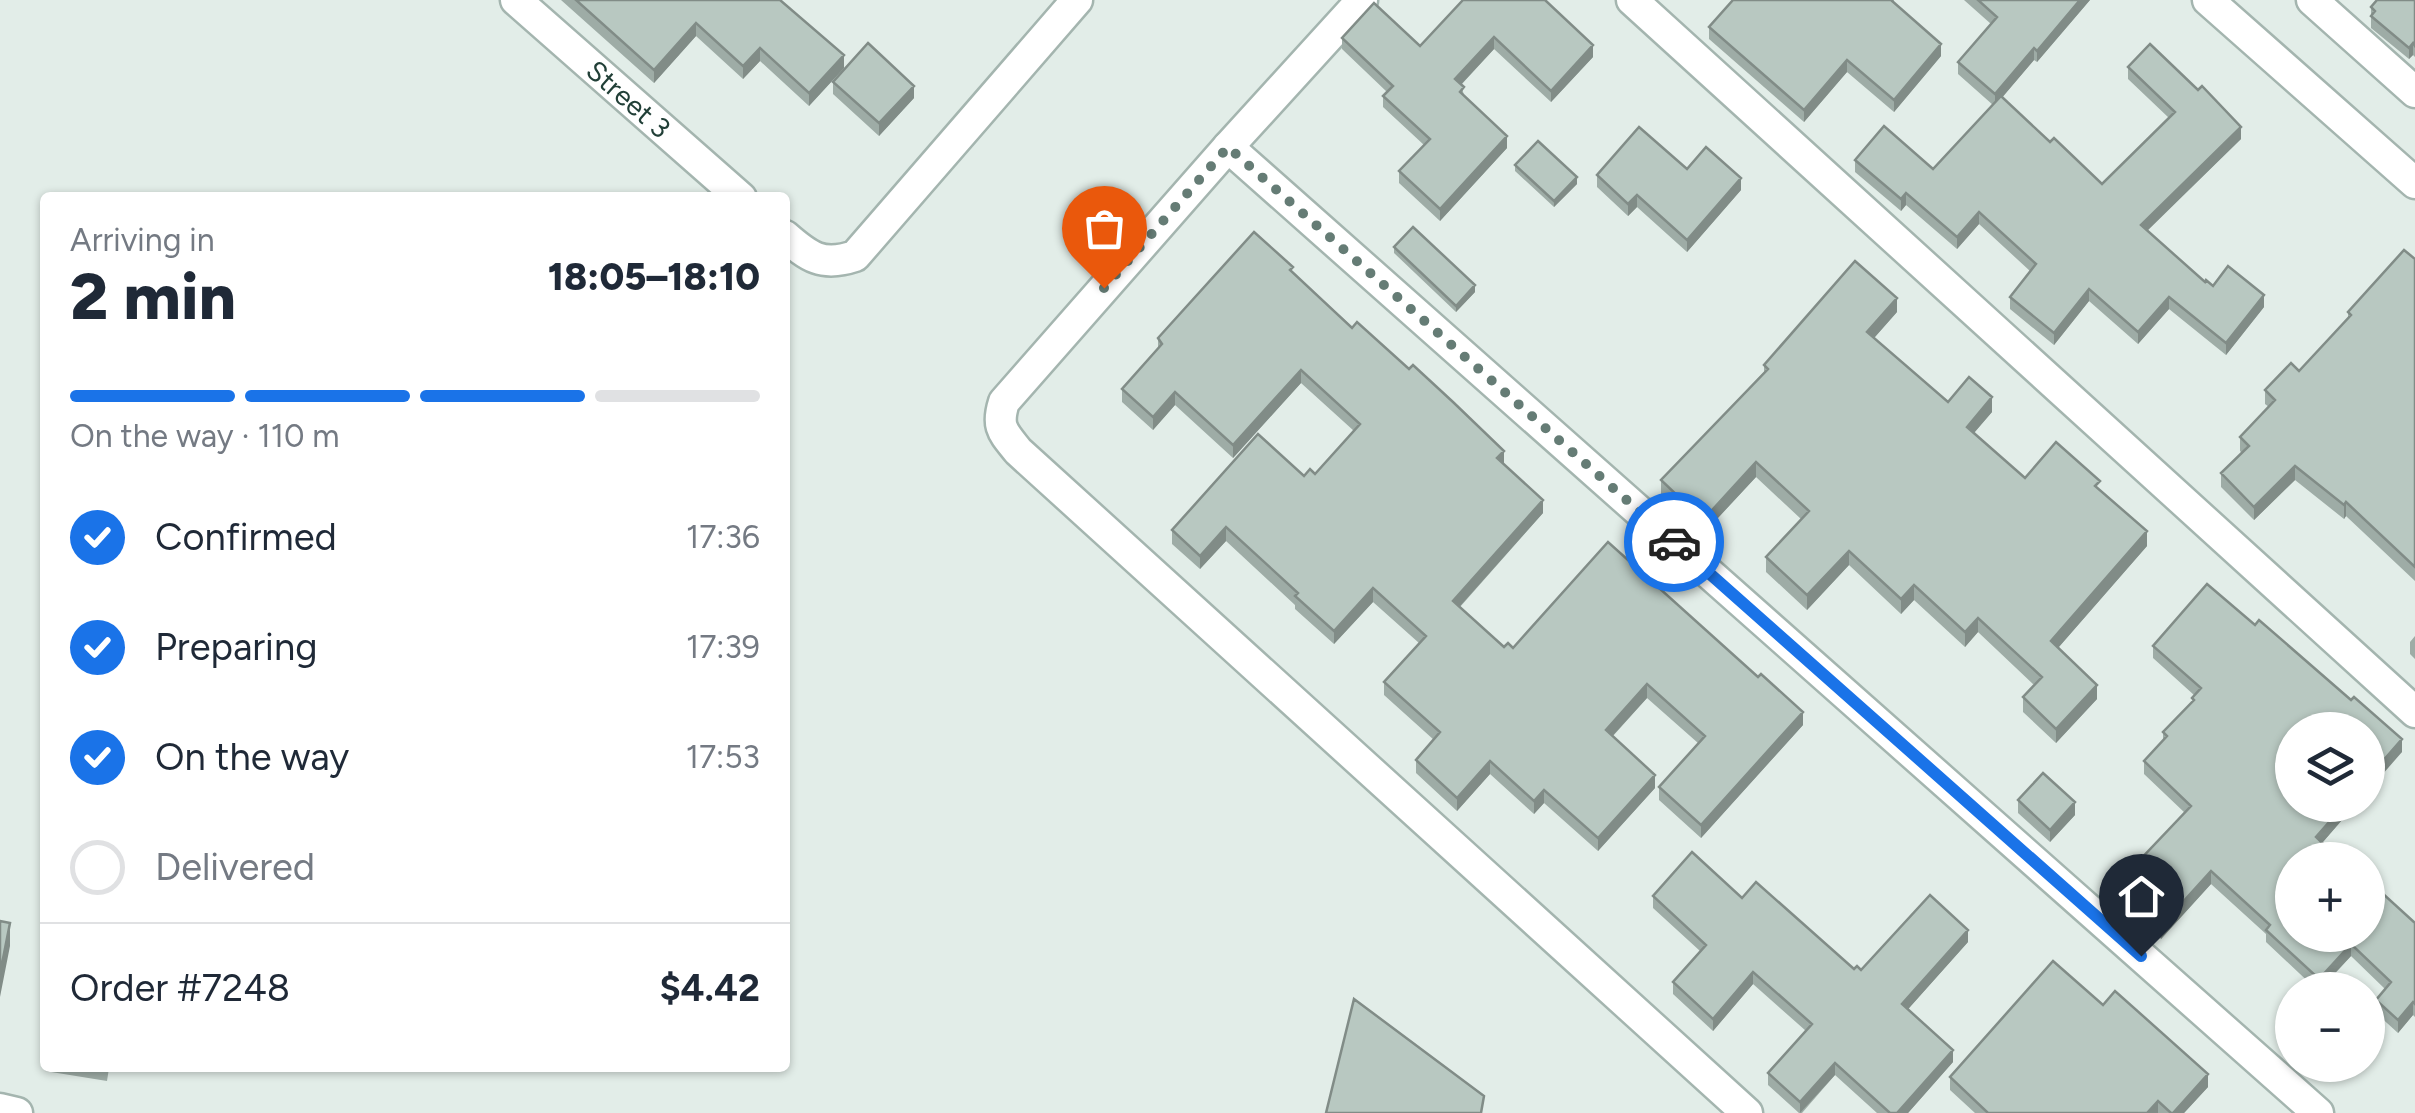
<!DOCTYPE html>
<html lang="en">
<head>
<meta charset="utf-8">
<style>
	:root { --surface:#fff; --page:#f2f2f3; --text:#1f2937; --muted:#747a83; --line:#e0e1e3; --accent:#1a73e8 }
	body { margin:0; font-family:Figtree,sans-serif; background:var(--page); color:var(--text); height:100vh; display:flex; flex-direction:column; font-size:38px; white-space:nowrap }
	* { box-sizing:border-box; margin:0 }
	p { font-size:32px; color:var(--muted) }
	.icon { flex:none; width:55px; height:55px; fill:none; stroke:currentColor; stroke-width:2; stroke-linecap:round; stroke-linejoin:round }
	.map { position:relative; flex:1; overflow:hidden }
	.side { position:absolute; left:40px; top:192px; width:750px; height:880px; display:flex; flex-direction:column; background:var(--surface); border-radius:10px; box-shadow:0 2px 8px #0004 }
	.side>* { flex:none }
	.buttons { position:absolute; left:2275px; top:712px; display:grid; gap:20px }
	.buttons a { display:grid; place-items:center; width:110px; height:110px; border-radius:50%; background:var(--surface); box-shadow:0 2px 8px #0004; font-size:50px }
	.pin { position:absolute; display:grid; place-items:center; width:85px; height:85px; color:#fff; margin:-102px -42px; border-radius:50% 50% 50% 0; rotate:-45deg; box-shadow:0 0 10px #0007 }
	.pin .icon { rotate:45deg }
	.courier { position:absolute; display:grid; place-items:center; width:100px; height:100px; margin:-50px; border:8px solid #1a73e8; border-radius:50%; background:#fff; color:#222; box-shadow:0 2px 12px #0007 }
	.headline em { font-style:normal; font-weight:800 }
	.headline div { display:flex; flex-direction:column-reverse }
	.headline { display:flex; align-items:center; justify-content:space-between; height:170px; padding:0 30px }
	h1 { font-size:65px; font-weight:800; line-height:75px }
	.bar { display:grid; grid-template-columns:repeat(4,1fr); gap:15px 10px; align-content:center; height:120px; padding:0 30px }
	.bar i { height:12px; border-radius:8px; background:var(--line) }
	.bar .on { background:var(--accent) }
	.bar p { grid-column:span 4 }
	.line { display:flex; align-items:center; gap:25px; padding:0 30px; border-top:2px solid var(--line) }
	.line div { flex:1 }
	ol { padding:0 30px; list-style:none }
	li { display:flex; align-items:center; gap:30px; height:110px }
	li p { margin-inline-start:auto }
	li .icon { padding:10px; border-radius:50%; background:var(--accent); color:#fff; stroke-width:4 }
	li:last-child { color:var(--muted) }
	li i { width:55px; height:55px; border:5px solid var(--line); border-radius:50% }
	.map>svg:first-child { display:block }
</style>
</head>
<body>
<div class="map">
<svg width="2415" height="1113" viewBox="0 0 2415 1113">
	<rect width="100%" height="100%" fill="#e2ede8"/>
	<g fill="none" stroke-linecap="round" stroke-linejoin="round">
		<defs>
			<g id="minor">
				<path id="s1" d="M516,0L741,198"/>
				<path d="M1362,0L1228,147L1004,402C996,427 1003,432 1018,451L1747,1113"/>
				<path d="M1632,0L2415,712"/>
				<path d="M2208,0L2415,183"/>
				<path d="M2312,0L2415,92"/>
				<path d="M1228,147L2318,1113"/>
				<path d="M785,236C809,257 822,267 855,256L1077,0"/>
				<path d="M0,1109L17,1113"/>
			</g>
		</defs>
		<use href="#minor" stroke="#a4b5af" stroke-width="35"/>
		<use href="#minor" stroke="#fff" stroke-width="30"/>
	</g>
	<path fill="#9eaca6" d="M561,0H780L844,68L809,106L760,61L743,79L696,36L654,83Z
		M1463,0L1593,57L1551,102L1494,49L1461,85L1464,95L1507,148L1440,221L1399,183V171L1424,145L1383,107V96L1387,92L1342,49V38L1420,46Z
		M1894,0V3L1941,56L1894,112L1847,72L1804,122L1709,39V27Z
		M1964,0H2090L2037,62L2034,60L2002,97L2050,142L2102,184L2169,118L2128,79V67L2241,139L2147,230L2205,282L2264,307L2226,355L2169,309L2138,344L2089,301L2054,345L2010,309V297L2030,271L1979,224L1957,249L1906,205L1901,211L1855,172V160L1933,169L1993,105L1958,74V62L1991,24Z
		M2415,0V57L2413,55L2409,59L2371,28V7Z
		M833,82L914,98L879,136L833,94Z
		M1515,165L1577,184L1554,207L1515,171Z
		M1687,169L1741,190L1687,252L1637,207L1628,216L1597,187V175Z
		M1394,247L1475,292L1456,312L1394,253Z
		M2415,259V581L2346,516L2344,519L2295,480L2254,520L2221,487V473L2242,453L2240,451V437L2269,407L2265,404V390L2299,371L2348,318V312Z
		M1293,273L1504,464L1543,513L1460,607L1504,647L1513,648L1803,725L1701,838L1659,800V787L1698,743L1647,698L1613,736L1655,788L1598,851L1544,803L1534,814L1490,774L1457,811L1416,773V760L1434,740L1384,695V682L1419,643L1373,602L1334,644L1295,609V605L1226,541L1200,569L1172,544V530L1304,476L1315,474L1354,431L1301,383L1233,458L1175,405L1153,430L1122,402V389L1158,348V338Z
		M1897,312L1874,338L1948,402L1992,412L1974,433L2025,478L2100,490L2147,546L2058,648L2097,699L2056,743L2023,712V697L2034,685L1978,632L1965,647L1914,600L1901,614L1849,565L1807,610L1766,572V557L1801,519L1756,477L1703,534L1661,494V480L1764,372V365Z
		M2415,636V659L2410,654V642Z
		M2153,646L2402,752L2292,805H2355L2322,843L2377,895L2415,923V1017L2413,1015L2398,1033L2376,1013V1000L2385,989L2351,956L2320,990H2317L2266,942V934L2211,884L2161,939L2117,897V884L2185,813L2144,774V761L2163,740V732L2192,702V698L2194,695L2153,658Z
		M2018,800L2075,815L2050,842L2018,813Z
		M1653,896L1742,898L1854,969L1861,970L1968,942L1908,1009L1953,1062L1908,1113H1877L1835,1075L1802,1113H1799L1768,1085V1073L1806,1031L1753,984L1713,1031L1673,994V982L1700,951L1653,908Z
		M2103,1005L2208,1087L2184,1113H1975L1950,1090V1077Z
		M45,1068H109L107,1081L45,1071Z"/>
	<path fill="#818c87" d="M2080,0H2090L2037,62V51Z
		M696,23V36L654,83V70Z
		M1494,37V49L1455,91V79Z
		M2413,43V55L2409,59V48Z
		M1941,44V56L1894,112V100Z
		M1593,45V57L1551,102V91Z
		M760,48V61L743,79V66Z
		M2034,48V60L1995,106V94Z
		M844,55V68L809,106V93Z
		M1847,60V72L1804,122V110Z
		M914,86V98L879,136V123Z
		M2241,127V139L2141,237V225Z
		M1507,136V148L1440,221V209Z
		M1577,177V184L1554,207V201Z
		M1741,178V190L1687,252V240Z
		M1906,193V205L1901,211V199Z
		M1637,195V207L1628,216V204Z
		M1979,212V224L1957,249V237Z
		M1475,285V292L1456,312V306Z
		M2089,289V301L2054,345V333Z
		M2264,295V307L2226,355V343Z
		M2169,297V309L2138,344V332Z
		M1897,298V312L1867,346V332Z
		M1301,370V383L1233,458V445Z
		M1175,392V405L1153,430V417Z
		M1992,397V412L1967,441V427Z
		M1504,451V464L1497,458Z
		M1756,462V477L1703,534V520Z
		M2295,466V480L2254,520V507Z
		M1543,500V513L1453,614V601Z
		M2346,502V516L2344,519V505Z
		M1226,527V541L1200,569V556Z
		M2147,531V546L2051,656V641Z
		M1849,551V565L1807,610V595Z
		M1914,585V600L1901,614V599Z
		M1373,588V602L1334,644V631Z
		M1978,618V632L1965,647V632Z
		M1647,684V698L1606,743V730Z
		M2097,685V699L2056,743V729Z
		M1803,712V725L1701,838V825Z
		M2402,739V752L2368,791V778Z
		M1490,761V774L1457,811V798Z
		M1655,775V788L1598,851V838Z
		M1544,790V803L1534,814V801Z
		M2075,802V815L2050,842V830Z
		M2344,805H2355L2316,850V837Z
		M2211,871V884L2161,939V926Z
		M10,923V946L0,997V974Z
		M1968,930V942L1902,1016V1004Z
		M2351,944V956L2319,990V979Z
		M1753,972V984L1713,1031V1019Z
		M2413,1002V1015L2398,1033V1020Z
		M1953,1050V1062L1908,1113H1897Z
		M1835,1063V1075L1800,1113V1102Z
		M2208,1074V1087L2184,1113H2173Z
		M2158,1101V1113H2147Z"/>
	<path fill="#b8c8c1" stroke="#818c87" stroke-width="2.5" d="M576,0H780L844,55L809,93L760,48L743,66L696,23L654,70Z
		M1463,0H1545L1593,45L1551,91L1494,37L1455,79L1464,87L1460,92L1507,136L1440,209L1399,171L1430,139L1383,96L1393,86L1342,38L1374,3L1420,46Z
		M1733,0H1891L1941,44L1894,100L1847,60L1804,110L1709,27Z
		M1978,0H2080L2037,51L2034,48L1995,94L1958,62L1997,17Z
		M2377,0H2415V46L2413,43L2409,48L2371,16L2375,11L2371,7Z
		M868,43L914,86L879,123L833,82Z
		M2150,44L2198,90L2202,86L2241,127L2141,225L2205,282L2206,280L2213,286L2228,266L2264,295L2226,343L2169,297L2138,332L2089,289L2054,333L2010,297L2036,264L1979,212L1957,237L1906,193L1901,199L1855,160L1884,126L1933,169L2001,96L2050,142L2054,138L2102,184L2175,112L2128,67Z
		M1639,127L1687,169L1706,147L1741,178L1687,240L1637,195L1628,204L1597,175Z
		M1538,141L1577,177L1554,201L1515,165Z
		M1413,227L1475,285L1456,306L1394,247Z
		M1254,232L1293,267L1290,270L1352,328L1357,322L1409,369L1413,365L1453,402L1504,451L1497,458L1543,500L1453,601L1504,647L1508,643L1513,648L1608,542L1758,677L1761,674L1803,712L1701,825L1659,787L1705,736L1647,684L1606,730L1655,775L1598,838L1544,790L1534,801L1490,761L1457,798L1416,760L1440,732L1384,682L1426,636L1373,588L1334,631L1295,596L1298,593L1226,527L1200,556L1172,530L1258,434L1304,476L1310,469L1315,474L1360,424L1301,370L1233,445L1175,392L1153,417L1122,389L1162,344L1158,338Z
		M2404,250L2415,259V567L2346,502L2344,505L2295,466L2254,507L2221,473L2249,446L2240,437L2275,400L2265,390L2291,363L2299,371L2351,315L2348,312Z
		M1855,261L1897,298L1867,332L1948,402L1969,377L1992,397L1967,427L2025,478L2056,442L2100,481L2095,486L2147,531L2051,641L2097,685L2056,729L2023,697L2042,677L1978,618L1965,632L1914,585L1901,599L1849,551L1807,595L1766,557L1809,511L1756,462L1703,520L1661,480L1768,369L1764,365Z
		M2207,584L2255,625L2259,620L2351,700L2354,697L2402,739L2368,778V730H2292V805H2344L2316,837L2340,860H2292V935H2368V886L2377,895L2380,891L2415,923V1004L2413,1002L2398,1020L2376,1000L2391,982L2351,944L2319,979L2266,930L2270,925L2211,871L2161,926L2117,884L2191,806L2144,761L2167,736L2163,732L2194,700L2192,698L2201,688L2153,646Z
		M2043,773L2075,802L2050,830L2018,800Z
		M1692,852L1742,898L1756,882L1854,969L1857,966L1861,970L1930,895L1968,930L1902,1004L1953,1050L1897,1113H1890L1835,1063L1800,1102L1768,1073L1812,1024L1753,972L1713,1019L1673,982L1706,945L1653,896Z
		M0,921L10,923L0,974Z
		M2053,961L2103,1005L2115,991L2208,1074L2173,1113H2171L2158,1101L2147,1113H1988L1950,1077Z
		M1354,999L1484,1096L1481,1113H1326Z"/>
	<g fill="none" stroke-linecap="round" stroke-linejoin="round">
		<path stroke="#657c75" stroke-width="10" stroke-dasharray="0 18" d="M1104,288L1228,147L1674,542"/>
		<path stroke="#1a73e8" stroke-width="12" d="M1674,542L2141,956"/>
	</g>
	<g text-anchor="middle" stroke-width="10" stroke-linejoin="round" paint-order="stroke">
		<g font-size="28" fill="#213f37" stroke="#f3f9f6">
			<text dy="10" stroke="none"><textPath href="#s1" startOffset="150">Street 3</textPath></text>
		</g>
	</g>
</svg>
<div class="buttons">
<a><svg class="icon" aria-label="layers" viewBox="0 0 24 24"><path d="M12 4l9 5-9 5-9-5zM3 14l9 5 9-5"/></svg></a>
<a>+</a>
<a>−</a>
</div>
<div class="pin" style="left:1104px;top:288px;background:#ea580c"><svg class="icon" aria-label="bag" viewBox="0 0 24 24"><path d="M5 8h14l-1 12H6zM9 8a3 3 0 0 1 6 0"/></svg></div>
<div class="pin" style="left:2141px;top:956px;background:#1f2937"><svg class="icon" aria-label="home" viewBox="0 0 24 24"><path d="M3 11l9-7 9 7M6 9v11h12V9"/></svg></div>
<div class="courier" style="left:1674px;top:542px"><svg class="icon" aria-label="car" viewBox="0 0 24 24"><path d="M5 17H2v-5l4-1 3-4h7l3 4 3 1v5h-3M9 17h6M6 11h13"/><circle cx="7" cy="17" r="2"/><circle cx="17" cy="17" r="2"/></svg></div>
<section class="side">
<div class="headline"><div><h1>2 min</h1><p>Arriving in</p></div><em>18:05–18:10</em></div>
<div class="bar"><i class="on"></i><i class="on"></i><i class="on"></i><i></i><p>On the way · 110 m</p></div>
<ol>
<li><svg class="icon" aria-label="check" viewBox="0 0 24 24"><path d="M5 12l5 5 9-10"/></svg>Confirmed<p>17:36</p></li>
<li><svg class="icon" aria-label="check" viewBox="0 0 24 24"><path d="M5 12l5 5 9-10"/></svg>Preparing<p>17:39</p></li>
<li><svg class="icon" aria-label="check" viewBox="0 0 24 24"><path d="M5 12l5 5 9-10"/></svg>On the way<p>17:53</p></li>
<li><i></i>Delivered</li>
</ol>
<div class="line" style="height:130px"><div>Order #7248</div><b>$4.42</b></div>
</section>
</div>
</body>
</html>
